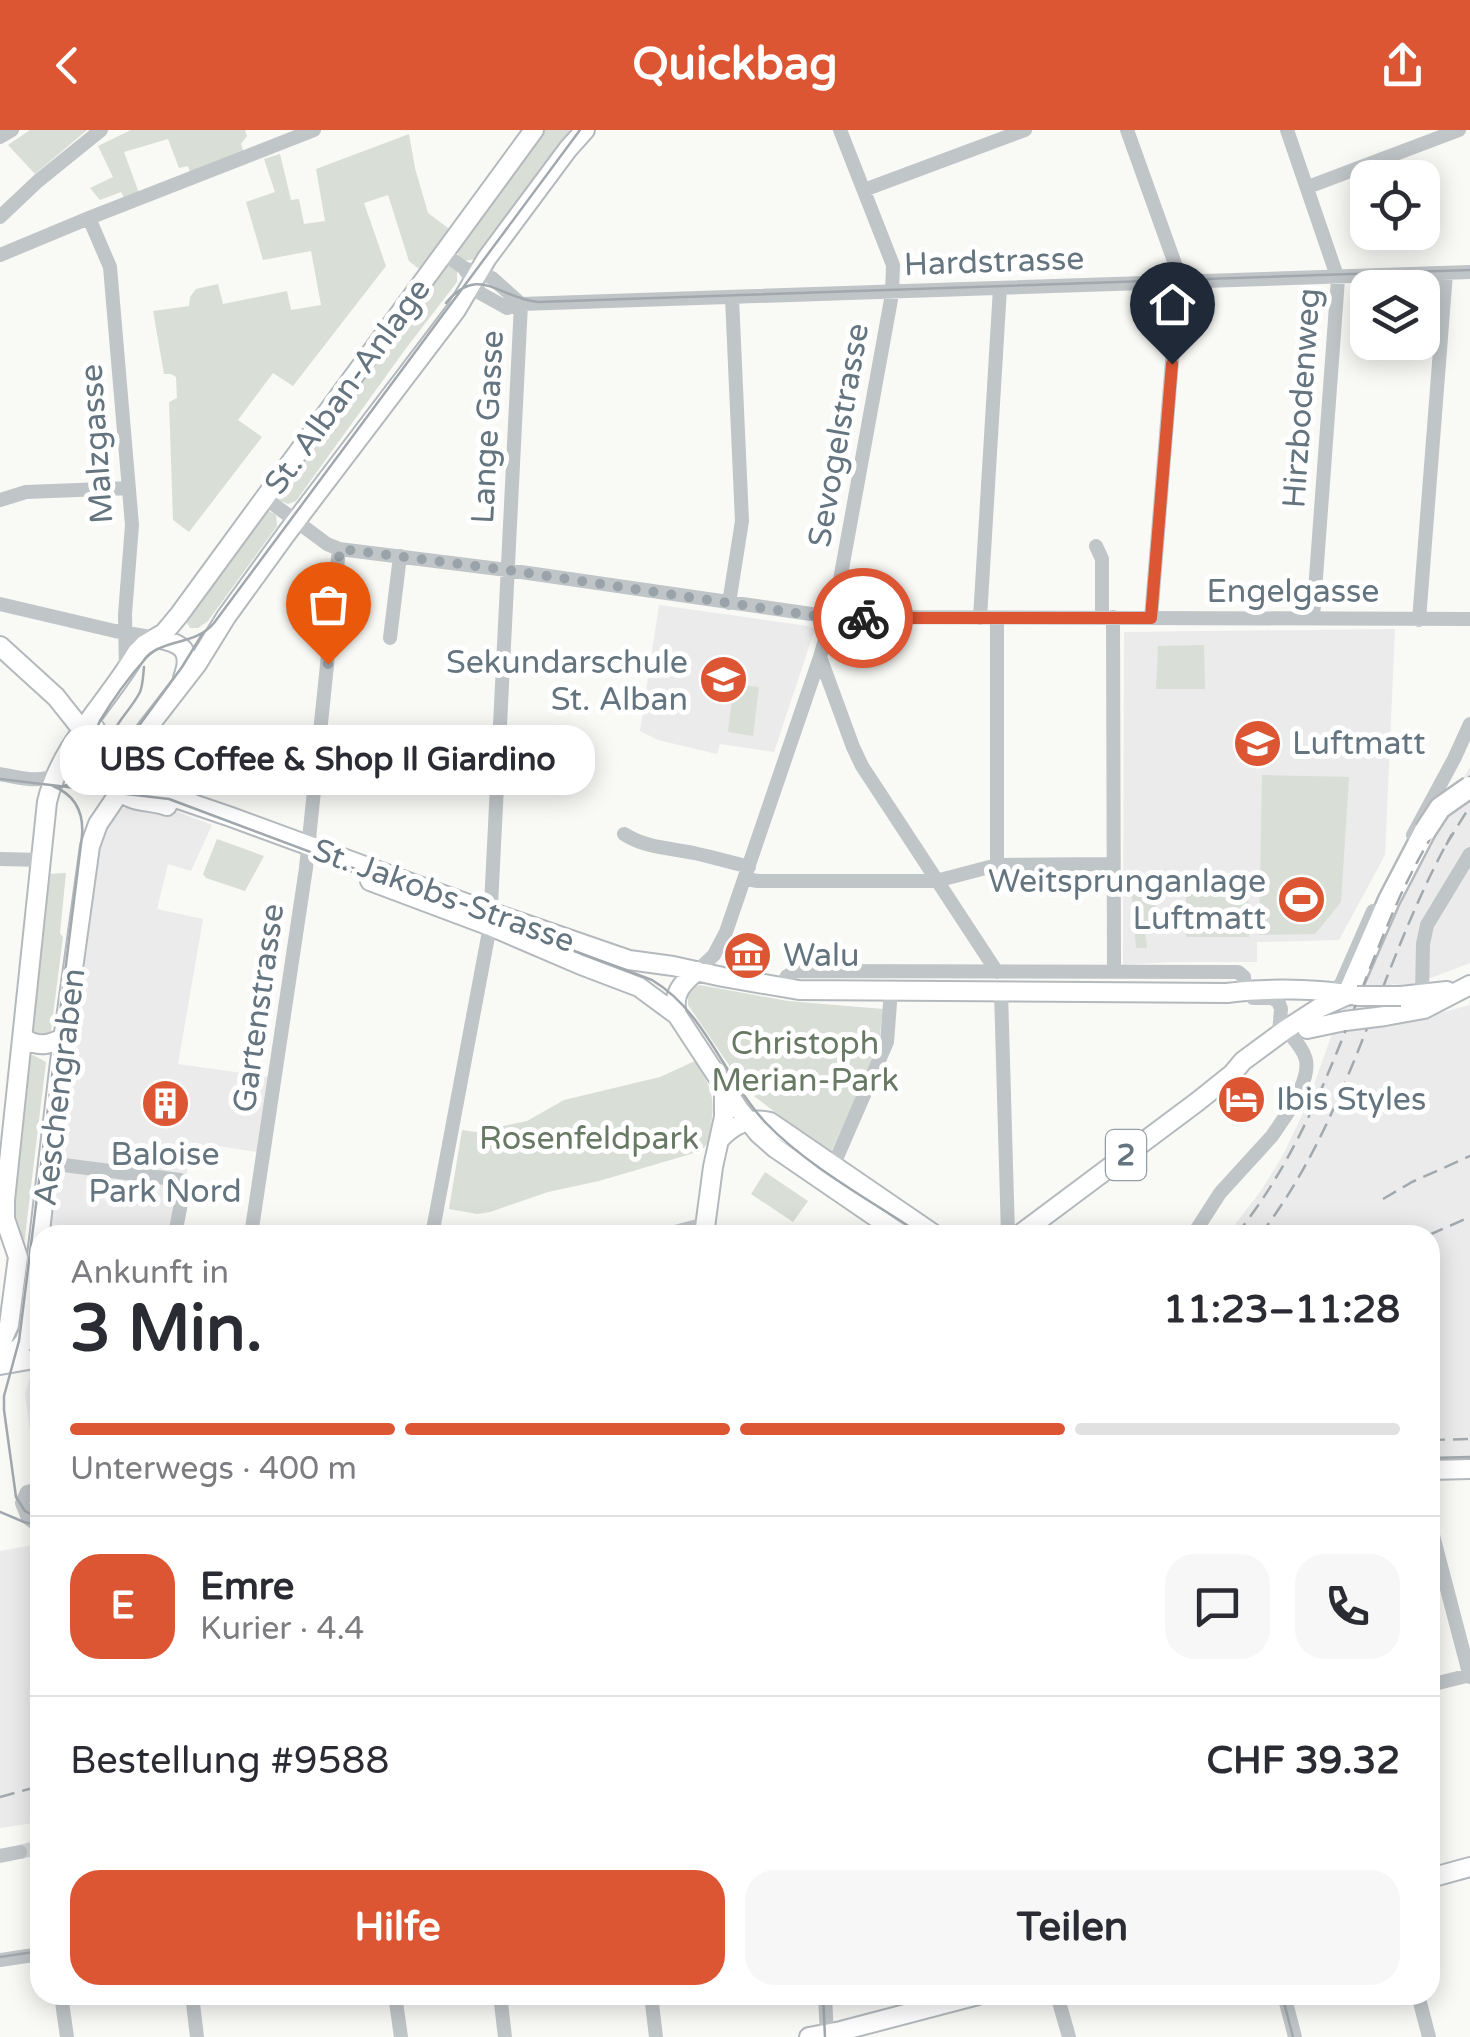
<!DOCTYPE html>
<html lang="de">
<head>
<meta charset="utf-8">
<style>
	:root { --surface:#fff; --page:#f7f7f7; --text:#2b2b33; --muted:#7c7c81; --line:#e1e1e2; --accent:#dc5633 }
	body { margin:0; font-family:"Varela Round",sans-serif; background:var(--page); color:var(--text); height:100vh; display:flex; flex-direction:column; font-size:38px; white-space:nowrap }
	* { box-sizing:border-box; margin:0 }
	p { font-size:32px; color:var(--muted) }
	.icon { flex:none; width:55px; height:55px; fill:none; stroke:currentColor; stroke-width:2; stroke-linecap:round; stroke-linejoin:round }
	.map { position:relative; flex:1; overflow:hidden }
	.sheet { position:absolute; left:30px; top:1095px; width:1410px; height:780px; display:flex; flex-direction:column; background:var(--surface); border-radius:30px; box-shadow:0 5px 25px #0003 }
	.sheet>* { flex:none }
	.fabs { position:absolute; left:1350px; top:30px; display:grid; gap:20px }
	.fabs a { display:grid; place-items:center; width:90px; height:90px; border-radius:20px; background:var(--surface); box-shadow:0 5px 25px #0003; font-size:50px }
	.pin { position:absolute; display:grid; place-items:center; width:85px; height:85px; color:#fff; margin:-102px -42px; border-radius:50% 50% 50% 0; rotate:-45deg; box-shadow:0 0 10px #0007 }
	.pin .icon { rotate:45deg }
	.courier { position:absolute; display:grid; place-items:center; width:100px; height:100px; margin:-50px; border:8px solid #dc5633; border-radius:50%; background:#fff; color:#222; box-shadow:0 2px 12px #0007 }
	.bubble { position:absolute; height:70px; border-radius:30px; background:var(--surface); box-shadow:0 5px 25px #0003; font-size:32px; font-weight:800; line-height:70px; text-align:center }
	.overview em { font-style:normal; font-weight:800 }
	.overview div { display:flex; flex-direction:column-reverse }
	.overview { display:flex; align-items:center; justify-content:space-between; height:170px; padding:0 40px }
	h1 { font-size:65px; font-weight:800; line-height:75px }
	.bar { display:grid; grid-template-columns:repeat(4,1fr); gap:15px 10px; align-content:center; height:120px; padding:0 40px }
	.bar i { height:12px; border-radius:8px; background:var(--line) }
	.bar .on { background:var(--accent) }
	.bar p { grid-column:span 4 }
	.line { display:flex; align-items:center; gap:25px; padding:0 40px; border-top:2px solid var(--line) }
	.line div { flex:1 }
	.round { display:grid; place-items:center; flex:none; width:105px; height:105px; border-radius:30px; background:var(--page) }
	.button { display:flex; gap:20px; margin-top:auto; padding:20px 40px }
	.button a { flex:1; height:115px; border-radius:30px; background:var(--accent); color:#fff; font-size:40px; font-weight:800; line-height:115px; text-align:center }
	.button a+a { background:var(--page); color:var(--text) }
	header { display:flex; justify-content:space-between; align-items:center; height:130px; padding:0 40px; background:var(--accent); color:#fff; font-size:45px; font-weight:800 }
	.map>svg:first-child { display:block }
</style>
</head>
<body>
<header><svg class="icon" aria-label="back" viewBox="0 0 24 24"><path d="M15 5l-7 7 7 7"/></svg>Quickbag<svg class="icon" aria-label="share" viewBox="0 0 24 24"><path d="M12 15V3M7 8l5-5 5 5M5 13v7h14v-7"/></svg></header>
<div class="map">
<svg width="1470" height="1907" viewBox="0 0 1470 1907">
	<rect width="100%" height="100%" fill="#f9f9f6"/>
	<path fill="#eaebea" d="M659,475L808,496L815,499L774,622L720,614L717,624L658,610L640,601Z
		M1395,499L1385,725L1339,810L1257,812V832H1173L1123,835L1124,502Z
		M1470,637V833L1407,857L1392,854L1376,895L1410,891L1470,875V1333H1430V1105H1227L1260,1062L1282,1027L1306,977L1333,901L1383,795L1422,715Z
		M133,674L169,679L212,695L191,741L168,734L157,779L203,789L178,934L270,947L258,1022L211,1015L208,1026L191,1022L174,1105H45L95,722L106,693L117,682Z
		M40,1230V1354L37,1349L25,1264L35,1231Z
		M40,1414V1692L0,1698V1421Z"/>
	<path fill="#d9ded6" d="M30,0H87L35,44L8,15Z
		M131,0H245L247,6L241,14L244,23L191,46L188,36L179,38L168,9L124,22L139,63L125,70L121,62L100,70L90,58L113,47L98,16Z
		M542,0H570L475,129L465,131L458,126V117Z
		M409,4L415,38L428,83L452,101L423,142L409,131L388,65L364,73L386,136L293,256L273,243L238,290L262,307L189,402L173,390L169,272L177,268L176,247L171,244H164L153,181L189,176L190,167L196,159L218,154L223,174L287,161L291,180L321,175L311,121L263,130L246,72L275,62L264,29L280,24L291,70L299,69L304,94L325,91L316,39Z
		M448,135L457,141V152L404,221L296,371L288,374L279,370L276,364L444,136Z
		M267,380L276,385L277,396L208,491L198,498H190L185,489L262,381Z
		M1204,515L1205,559H1156L1158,516Z
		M734,554L759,557L753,606L728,602Z
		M1262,645L1349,647L1341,772L1315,804L1259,805Z
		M217,709L264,726L245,761L206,748L203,744Z
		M66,743L60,803L63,807L50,909L35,910L28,899L46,744Z
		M1155,753L1156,798L1145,800L1147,818H1136L1131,754Z
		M1248,755L1249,807H1186V757Z
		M700,855L788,871L883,879L878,920L830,1024L746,960L688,875V863L694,857Z
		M33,925L46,932L24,1115L11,1092L28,926Z
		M695,931C712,957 716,969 710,1000C709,1010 708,1014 701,1021L599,1051L548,1062L490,1082L477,1084L449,1079L462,1000L475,1002L527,991L564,970L660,947Z
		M765,1042L808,1071L793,1092L751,1064Z"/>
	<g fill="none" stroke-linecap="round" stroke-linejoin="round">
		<path stroke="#d4d8d8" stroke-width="14" stroke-dasharray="14 7" stroke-linecap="butt" d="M20,1722L40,1717"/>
		<path stroke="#d4d8d8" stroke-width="18" stroke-dasharray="18 9" stroke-linecap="butt" d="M10,1220L40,1216"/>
		<defs>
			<path id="major" d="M156,508C182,513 193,520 183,548
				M0,516L56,567L83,601
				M95,598C104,622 104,661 134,669C145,672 156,672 167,676
				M128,630L135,649L155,661L231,687L490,782L629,830L673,836L723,847L799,860L1227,863C1263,858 1322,858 1357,866
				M370,751L490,796L581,835L639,857L677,885
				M697,841C681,854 672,864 677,885L738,978L758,1003L775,1018L902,1105
				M1401,866L1447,861
				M1385,886L1424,879L1470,855
				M1307,899L1345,891
				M24,908C38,918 50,915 64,907
				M720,1009C734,994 749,987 770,992L935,1105
				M704,1105L713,1037L724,987V958
				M1019,1105L1197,972L1232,944L1243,931L1285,900L1319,878L1348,865
				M0,1215L9,1195L18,1127L5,1089V1070L47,672C60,615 109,571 137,522L144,515L164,503L179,485L534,0
				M0,1225C16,1222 24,1217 28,1202L60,932L90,716L98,694L117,666L135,614L197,534L226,487L286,404L456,180L487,128L568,19L585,0
				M0,1235L40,1228
				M1430,1340L1470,1339
				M1430,1748L1470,1737
				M809,1907L841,1901L978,1865"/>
			<path id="highway" d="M1348,864L1389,770L1425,701"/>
		</defs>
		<use href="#major" stroke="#b4b9bd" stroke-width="22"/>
		<use href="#highway" stroke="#b4b8bb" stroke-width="25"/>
		<path stroke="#c0c5c8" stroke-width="14" d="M1127,0L1179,145L1151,488
			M1287,0L1338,149L1313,488
			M0,7L12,0
			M1308,57L1459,0
			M864,60L1025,0
			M0,87L38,51L101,0
			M89,88L110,137L132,395L125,484L126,541
			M444,124L464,138L492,148L521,174
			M0,125L89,88L314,0
			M464,138L480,163L507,178L521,174L1470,142
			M265,368L327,414L339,419L507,440L832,487L1470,489
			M0,370L26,362L129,358
			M1096,416L1102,429V486
			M729,473L742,391L732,168
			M0,474L115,501L156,508
			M1113,487L1114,841
			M980,488L1000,158
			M1419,490L1446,143
			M390,508L400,426
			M820,527L853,617L862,636L997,842
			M0,644C20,648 38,653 57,645
			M624,704C646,718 669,718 694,723C712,727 730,732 749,737
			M1413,705L1454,629L1470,594
			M0,729L41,730
			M997,735V489
			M745,749L758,751H936L997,735L1113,734
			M697,841L714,825L726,802L820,527L836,472L892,164L893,135L840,0
			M782,857L787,846L796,841L1238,842L1244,847L1245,860
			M1001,861L1008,1105
			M1333,862L1341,854L1373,781
			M1422,865L1423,814L1427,795L1470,724
			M1253,868H1271L1278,871L1281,879L1279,904
			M1281,893C1300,919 1316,925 1300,960
			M48,1033L180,1050L184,1057L175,1105
			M834,1034L887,912L891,860
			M251,1105L306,738L339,419
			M432,1105L490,796L521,174
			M664,1105L705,1094
			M1193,1105L1220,1063L1272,1006L1293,975
			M40,1361L35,1360L27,1362L22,1373L28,1388L40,1397
			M1430,1394L1470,1547
			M1430,1555L1470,1545
			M0,1726L20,1722
			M0,1830L40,1824
			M61,1865L67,1907
			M192,1865L197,1907
			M395,1865L401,1907
			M500,1865L505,1907
			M651,1865L656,1907
			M825,1865L827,1907
			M1057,1865L1069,1907
			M1284,1865L1295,1907
			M1418,1865L1429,1907"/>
		<use href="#major" stroke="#fff" stroke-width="18"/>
		<use href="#highway" stroke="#fff" stroke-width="20"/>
		<path stroke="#a2a9ae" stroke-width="2.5" d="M446,173C479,133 500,169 538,172L1470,140
			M115,637C100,600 125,591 140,562C143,555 143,546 144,537
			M123,644L120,631L124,616L182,537L203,503
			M0,649L169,669L652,850C706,882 724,948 766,993C808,1037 872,1071 922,1105
			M57,658C101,647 85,619 100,591C113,569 130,546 146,528C164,508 195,516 214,493L580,0
			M1430,1328L1470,1327
			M0,1382L24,1392L38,1395
			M40,1389L25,1381L16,1367L4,1280V1266L19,1211L82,706C84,682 75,665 53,656
			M0,1827L40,1821
			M823,1865L825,1907
			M1282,1865L1293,1907"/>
		<path stroke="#a2a9ae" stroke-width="2.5" stroke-dasharray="15 8" stroke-linecap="butt" d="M1446,715L1470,676
			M1383,1069L1412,1052L1470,1026
			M1236,1105C1312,1011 1344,897 1391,787C1412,737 1439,691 1470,646
			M1260,1105C1352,986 1379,833 1452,704
			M1429,1105L1470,1087
			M1430,1310L1470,1309
			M0,1667L40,1656"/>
		<defs>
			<path id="major-bridge" d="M1357,866H1401
				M1345,891L1385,886"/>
			<path id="highway-bridge" d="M1425,701L1440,678L1470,657"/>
		</defs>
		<use href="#major-bridge" stroke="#b4b9bd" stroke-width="22" stroke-linecap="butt"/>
		<use href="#highway-bridge" stroke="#b4b8bb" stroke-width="25" stroke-linecap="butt"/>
		<use href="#major-bridge" stroke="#fff" stroke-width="18"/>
		<use href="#highway-bridge" stroke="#fff" stroke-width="20"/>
	</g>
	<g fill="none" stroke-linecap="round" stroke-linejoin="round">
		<path stroke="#99a3a9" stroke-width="10" stroke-dasharray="0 18" d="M328,534L340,419L507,440L816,486L863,488"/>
		<path stroke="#dc5633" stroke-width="12" d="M863,488H1151L1172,234"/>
	</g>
	<defs>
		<symbol id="school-disc" viewBox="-11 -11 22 22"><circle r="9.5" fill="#dc5633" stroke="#fff"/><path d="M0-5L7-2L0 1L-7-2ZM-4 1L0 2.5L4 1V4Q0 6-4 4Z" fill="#fff"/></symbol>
		<symbol id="stadium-disc" viewBox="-11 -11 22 22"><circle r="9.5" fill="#dc5633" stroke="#fff"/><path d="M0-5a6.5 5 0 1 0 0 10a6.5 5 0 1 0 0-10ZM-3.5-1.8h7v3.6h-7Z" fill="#fff"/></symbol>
		<symbol id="museum-disc" viewBox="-11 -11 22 22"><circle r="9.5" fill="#dc5633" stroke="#fff"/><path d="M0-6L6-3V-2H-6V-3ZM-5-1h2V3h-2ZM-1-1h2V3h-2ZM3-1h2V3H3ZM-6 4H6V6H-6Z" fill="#fff"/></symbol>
		<symbol id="hotel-disc" viewBox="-11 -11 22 22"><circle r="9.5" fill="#dc5633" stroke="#fff"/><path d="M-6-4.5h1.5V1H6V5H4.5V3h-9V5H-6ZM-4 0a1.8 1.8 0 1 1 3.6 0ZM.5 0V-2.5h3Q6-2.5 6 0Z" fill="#fff"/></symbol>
		<symbol id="building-disc" viewBox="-11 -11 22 22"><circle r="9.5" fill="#dc5633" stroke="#fff"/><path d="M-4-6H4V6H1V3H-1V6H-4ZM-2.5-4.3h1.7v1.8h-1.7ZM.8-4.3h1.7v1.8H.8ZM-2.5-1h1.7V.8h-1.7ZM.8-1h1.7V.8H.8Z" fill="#fff"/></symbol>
	</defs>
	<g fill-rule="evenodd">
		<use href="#school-disc" x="696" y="522" width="55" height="55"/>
		<use href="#school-disc" x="1230" y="586" width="55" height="55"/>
		<use href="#stadium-disc" x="1274" y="742" width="55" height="55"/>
		<use href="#museum-disc" x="720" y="798" width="55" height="55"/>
		<use href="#hotel-disc" x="1214" y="942" width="55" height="55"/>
		<use href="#building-disc" x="138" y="946" width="55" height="55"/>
	</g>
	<g text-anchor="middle" stroke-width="10" stroke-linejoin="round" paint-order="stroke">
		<rect fill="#fff" stroke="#939ea6" stroke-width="2.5" x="1106" y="1000" width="40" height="50" rx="8"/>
		<g font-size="30" font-weight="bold" fill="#657580">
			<text x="1126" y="1035">2</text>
		</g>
		<g font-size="32" fill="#657580" stroke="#fff">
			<text transform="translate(994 131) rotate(-2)" y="11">Hardstrasse</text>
			<text transform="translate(347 256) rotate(-54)" y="11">St. Alban-Anlage</text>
			<text transform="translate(1301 268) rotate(-86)" y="11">Hirzbodenweg</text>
			<text transform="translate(487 297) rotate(-87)" y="11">Lange Gasse</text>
			<text transform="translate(838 305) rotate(-80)" y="11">Sevogelstrasse</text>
			<text transform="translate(96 314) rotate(-94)" y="11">Malzgasse</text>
			<text x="1293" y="472">Engelgasse</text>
			<text transform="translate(444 765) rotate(20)" y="11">St. Jakobs-Strasse</text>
			<text transform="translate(258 878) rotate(-82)" y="11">Gartenstrasse</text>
			<text transform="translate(59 957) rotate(-83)" y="11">Aeschengraben</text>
		</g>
		<g font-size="32" fill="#657580" stroke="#fff" text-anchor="start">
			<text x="688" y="543" text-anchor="end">Sekundarschule<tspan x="688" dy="37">St. Alban</tspan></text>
			<text x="1292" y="624">Luftmatt</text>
			<text x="1266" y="762" text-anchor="end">Weitsprunganlage<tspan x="1266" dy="37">Luftmatt</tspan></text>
			<text x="783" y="836">Walu</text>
			<text x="1276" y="980">Ibis Styles</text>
			<text x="165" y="1035" text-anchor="middle">Baloise<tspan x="165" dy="37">Park Nord</tspan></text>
		</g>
		<g font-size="32" fill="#687964" stroke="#fff">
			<text x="805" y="924">Christoph<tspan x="805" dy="37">Merian-Park</tspan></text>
			<text x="589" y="1019">Rosenfeldpark</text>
		</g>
	</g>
</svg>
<div class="fabs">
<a><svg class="icon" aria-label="locate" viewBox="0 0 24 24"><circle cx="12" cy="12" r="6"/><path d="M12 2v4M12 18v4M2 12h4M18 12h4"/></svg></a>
<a><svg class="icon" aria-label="layers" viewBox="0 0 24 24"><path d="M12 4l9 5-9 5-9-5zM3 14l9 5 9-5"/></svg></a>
</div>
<div class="pin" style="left:328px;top:534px;background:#ea580c"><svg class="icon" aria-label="bag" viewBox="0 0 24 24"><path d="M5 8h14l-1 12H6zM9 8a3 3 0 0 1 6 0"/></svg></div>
<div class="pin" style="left:1172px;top:234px;background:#1f2937"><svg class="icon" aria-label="home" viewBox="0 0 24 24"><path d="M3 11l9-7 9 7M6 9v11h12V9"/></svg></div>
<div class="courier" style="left:863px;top:488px"><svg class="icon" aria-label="bike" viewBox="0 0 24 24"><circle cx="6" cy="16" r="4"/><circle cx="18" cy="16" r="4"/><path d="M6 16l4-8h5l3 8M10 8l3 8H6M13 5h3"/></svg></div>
<div class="bubble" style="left:60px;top:595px;width:535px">UBS Coffee &amp; Shop Il Giardino</div>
<section class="sheet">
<div class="overview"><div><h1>3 Min.</h1><p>Ankunft in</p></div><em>11:23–11:28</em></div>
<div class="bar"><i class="on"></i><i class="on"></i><i class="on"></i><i></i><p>Unterwegs · 400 m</p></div>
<div class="line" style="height:180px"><b class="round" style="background:var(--accent);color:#fff">E</b><div><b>Emre</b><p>Kurier · 4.4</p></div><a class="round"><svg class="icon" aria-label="chat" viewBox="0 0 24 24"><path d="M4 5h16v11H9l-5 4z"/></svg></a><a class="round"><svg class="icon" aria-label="phone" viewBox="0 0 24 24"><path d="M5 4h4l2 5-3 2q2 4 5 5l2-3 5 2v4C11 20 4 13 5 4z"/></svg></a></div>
<div class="line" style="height:130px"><div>Bestellung #9588</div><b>CHF 39.32</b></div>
<div class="button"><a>Hilfe</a><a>Teilen</a></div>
</section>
</div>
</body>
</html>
